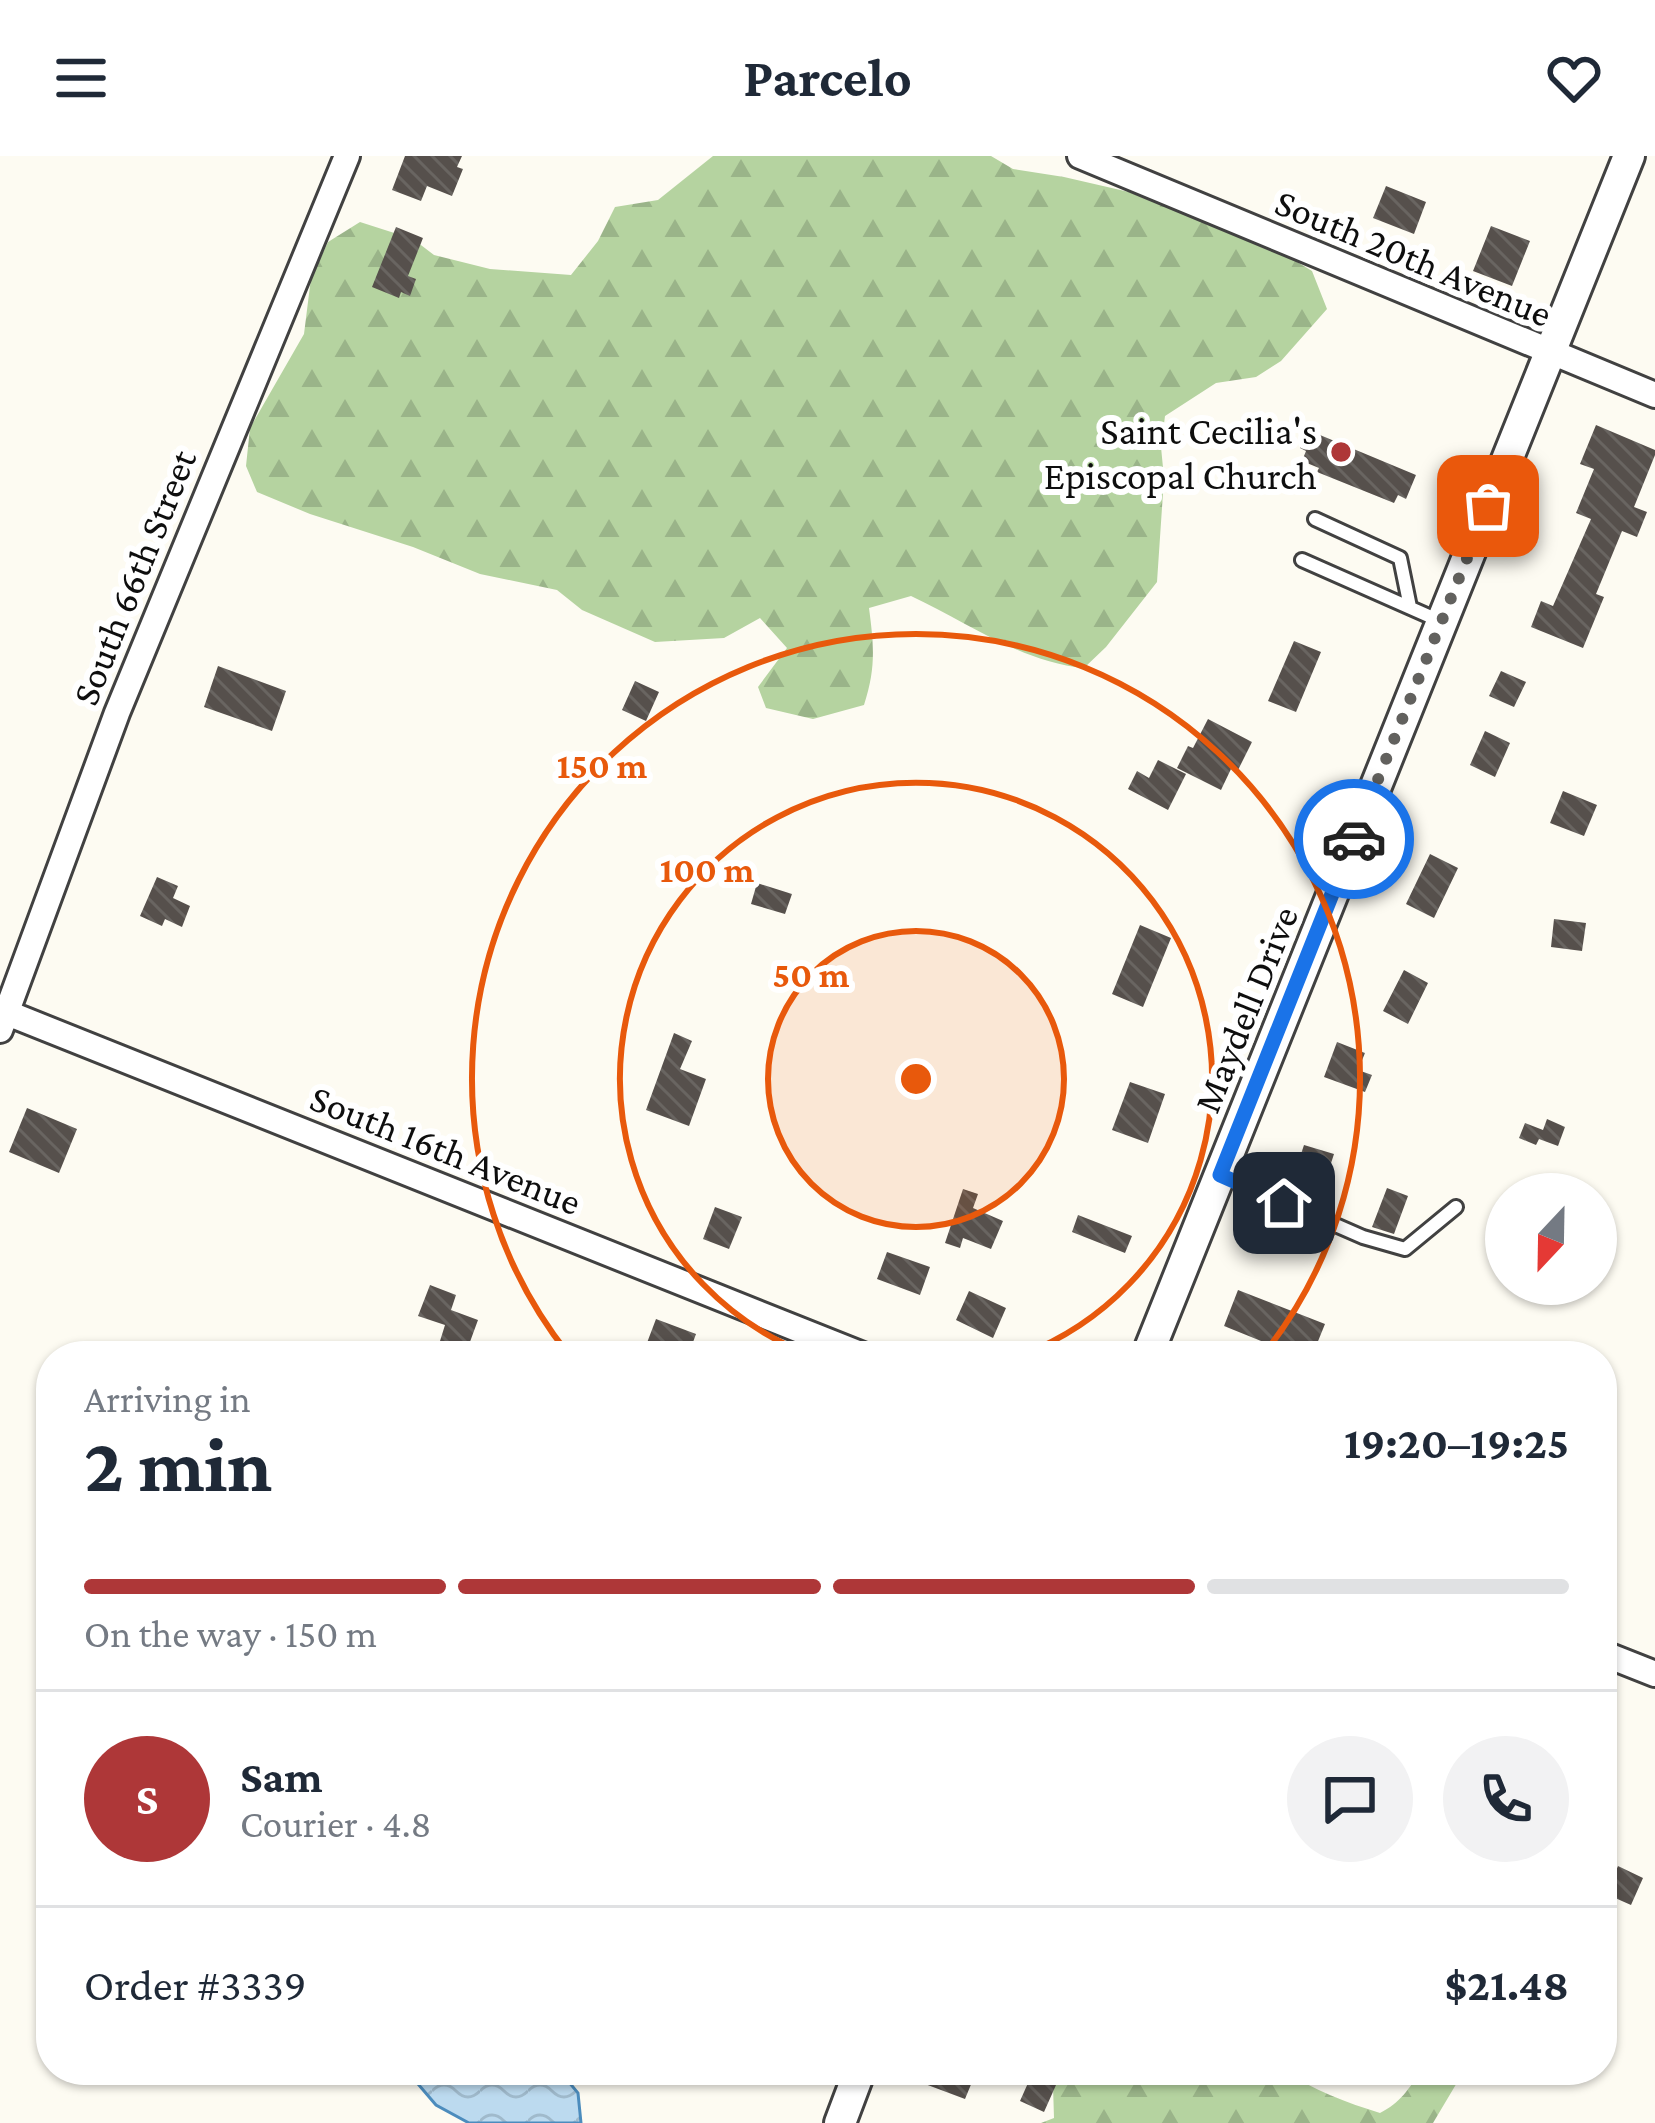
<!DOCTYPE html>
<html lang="en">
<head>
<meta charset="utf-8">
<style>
	:root { --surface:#fff; --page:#f2f2f3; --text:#1f2937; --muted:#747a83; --line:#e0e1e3; --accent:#ae3738 }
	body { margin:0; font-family:"Crimson Pro",serif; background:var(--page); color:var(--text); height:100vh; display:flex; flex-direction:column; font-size:45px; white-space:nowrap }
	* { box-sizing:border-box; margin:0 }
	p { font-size:39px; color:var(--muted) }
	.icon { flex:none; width:66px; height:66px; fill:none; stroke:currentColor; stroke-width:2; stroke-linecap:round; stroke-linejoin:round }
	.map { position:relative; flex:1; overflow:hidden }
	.details { position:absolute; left:36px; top:1185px; width:1581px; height:744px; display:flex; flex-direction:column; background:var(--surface); border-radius:48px; box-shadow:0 3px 9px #0004 }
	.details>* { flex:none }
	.needle { width:78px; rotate:202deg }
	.tools { position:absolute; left:1485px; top:1017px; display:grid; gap:24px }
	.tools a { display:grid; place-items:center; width:132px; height:132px; border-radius:50%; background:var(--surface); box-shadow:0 3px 9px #0004; font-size:60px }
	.pin { position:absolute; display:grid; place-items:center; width:102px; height:102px; color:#fff; margin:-51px; border-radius:24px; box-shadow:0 6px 18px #0006 }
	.courier { position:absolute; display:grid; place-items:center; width:120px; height:120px; margin:-60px; border:9px solid #1a73e8; border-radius:50%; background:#fff; color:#222; box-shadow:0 3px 15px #0007 }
	.headline em { font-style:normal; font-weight:700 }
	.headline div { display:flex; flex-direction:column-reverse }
	.headline { display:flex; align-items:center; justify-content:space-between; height:204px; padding:0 48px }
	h1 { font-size:78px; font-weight:700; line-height:90px }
	.bar { display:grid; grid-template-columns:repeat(4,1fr); gap:18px 12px; align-content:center; height:144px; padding:0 48px }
	.bar i { height:15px; border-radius:9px; background:var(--line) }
	.bar .current { background:var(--accent) }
	.bar p { grid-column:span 4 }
	.line { display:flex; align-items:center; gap:30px; padding:0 48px; border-top:3px solid var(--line) }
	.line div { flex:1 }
	.round { display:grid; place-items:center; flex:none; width:126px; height:126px; border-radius:63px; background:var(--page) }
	header { display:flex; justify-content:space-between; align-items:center; height:156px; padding:0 48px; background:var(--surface); font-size:54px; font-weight:700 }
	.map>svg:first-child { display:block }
</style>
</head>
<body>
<header><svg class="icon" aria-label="menu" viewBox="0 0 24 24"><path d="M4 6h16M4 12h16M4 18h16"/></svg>Parcelo<svg class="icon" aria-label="heart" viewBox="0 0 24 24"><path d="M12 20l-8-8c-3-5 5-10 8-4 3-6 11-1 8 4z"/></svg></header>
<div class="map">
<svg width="1655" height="1967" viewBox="0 0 1655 1967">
	<defs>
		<pattern id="forest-firs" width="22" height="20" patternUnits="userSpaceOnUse" patternTransform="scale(3)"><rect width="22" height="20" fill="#b5d3a0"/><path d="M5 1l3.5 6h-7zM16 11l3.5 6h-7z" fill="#9ab489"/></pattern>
		<pattern id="water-waves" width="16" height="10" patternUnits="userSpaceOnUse" patternTransform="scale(3)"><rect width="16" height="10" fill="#bcdaef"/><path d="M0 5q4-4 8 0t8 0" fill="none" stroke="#a0bacc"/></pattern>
		<pattern id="building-back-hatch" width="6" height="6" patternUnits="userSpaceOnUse" patternTransform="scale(3)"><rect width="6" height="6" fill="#56504c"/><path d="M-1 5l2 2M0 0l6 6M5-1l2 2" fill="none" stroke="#696561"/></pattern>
	</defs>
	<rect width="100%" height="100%" fill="#fdfbf2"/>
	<path fill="url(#forest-firs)" d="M713,0H991L1013,13L1064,21L1129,36L1263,85L1312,115L1327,153L1281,205L1256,221L1216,227L1165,260L1161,291L1164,322L1157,426L1106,491L1084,512C1021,506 967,466 911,440L869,452C874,490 876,512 864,549L813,563L766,552L758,531L787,492L760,462L724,482L655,486L582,454L557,434L480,418L413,391L310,358L257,336L246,310L250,272L304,178L311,122L328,86L360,66L413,83L434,99L490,113L571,119L598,85L615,51L658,44Z
		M1032,1914H1284C1312,1934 1348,1947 1380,1957C1400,1947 1409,1933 1421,1914H1461L1458,1925L1433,1967H1041L1054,1962L1053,1930Z"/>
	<path fill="url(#water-waves)" stroke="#4c8cbd" stroke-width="3" d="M412,1914H559L578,1937L581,1967H469L436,1949L412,1921Z"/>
	<path fill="url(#building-back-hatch)" d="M405,0H462L457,11L463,13L452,40L427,30L421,45L392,34Z
		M1386,30L1426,46L1414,78L1373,62Z
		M1491,70L1530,85L1512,130L1473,115Z
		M396,71L423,82L408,120L416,123L410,140L401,136L399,142L372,131Z
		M1596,269L1655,294V299L1634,351L1647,356L1637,381L1622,375L1596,438L1604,441L1583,492L1531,471L1541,445L1553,450L1591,363L1576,357L1594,313L1580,308Z
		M1308,274L1416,319L1406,343L1398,339L1394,347L1317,316L1319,312L1302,305L1306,295L1300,292Z
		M1294,485L1321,496L1296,556L1268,545Z
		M218,510L286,535L272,575L204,551Z
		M1501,515L1526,526L1514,551L1489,540Z
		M635,525L659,536L646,565L622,554Z
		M1208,563L1252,586L1237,616L1231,613L1221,634L1177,612L1188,590L1193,592Z
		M1485,575L1510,587L1495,621L1470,609Z
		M1158,604L1186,618L1168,654L1128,633L1137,615L1149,622Z
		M1563,635L1597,649L1584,680L1550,667Z
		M1430,698L1458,712L1434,762L1406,748Z
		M157,721L178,730L173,742L190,750L182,771L165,763L162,770L140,760Z
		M757,727L792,738L785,758L751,748Z
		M1554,763L1586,767L1582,795L1551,791Z
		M1140,769L1171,782L1143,851L1112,838Z
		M1404,814L1428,827L1408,868L1383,855Z
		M674,877L692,885L680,913L706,923L689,970L646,954Z
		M1337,886L1365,897L1358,914L1372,919L1365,936L1324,921Z
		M1130,926L1165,938L1148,987L1112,974Z
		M27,952L77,973L59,1017L9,996Z
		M1547,963L1565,971L1558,990L1539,983L1536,989L1519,982L1525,967L1543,974Z
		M1304,989L1334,998L1319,1044L1289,1034Z
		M1387,1032L1408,1040L1394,1078L1372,1071Z
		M963,1033L978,1038L973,1052L1003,1065L991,1093L963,1082L960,1092L945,1087Z
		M715,1051L742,1061L729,1093L703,1083Z
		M1078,1059L1132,1080L1125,1097L1072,1076Z
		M887,1096L930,1111L920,1139L877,1123Z
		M430,1129L456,1139L451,1154L478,1164L467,1194L440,1185L445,1169L418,1160Z
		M1238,1134L1325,1168L1312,1200H1287L1265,1191L1266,1187L1224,1170Z
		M969,1135L1006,1152L993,1182L956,1164Z
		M656,1163L696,1178L688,1200H642Z
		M1618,1710L1643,1722L1631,1749L1606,1738Z
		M931,1914H977L965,1943L925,1928Z
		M1032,1918L1056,1929L1044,1956L1020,1945Z"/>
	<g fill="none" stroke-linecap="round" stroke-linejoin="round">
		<defs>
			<path id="service" d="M1315,363L1400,402L1410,451
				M1302,404L1440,465
				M1221,1019L1363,1081L1405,1093L1456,1051"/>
			<path id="minor" d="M1080,0L1655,239
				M0,854L865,1200
				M0,874L117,557L347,0
				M1602,1497L1655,1518"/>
			<path id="tertiary" d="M1147,1200L1629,0
				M840,1967L860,1914"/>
		</defs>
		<use href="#service" stroke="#414141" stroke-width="18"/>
		<use href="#minor" stroke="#414141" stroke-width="30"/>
		<use href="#tertiary" stroke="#414141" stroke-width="36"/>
		<use href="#service" stroke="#fff" stroke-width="12"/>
		<use href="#minor" stroke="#fff" stroke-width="24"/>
		<use href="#tertiary" stroke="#fff" stroke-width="30"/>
	</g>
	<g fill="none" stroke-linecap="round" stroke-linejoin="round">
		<path stroke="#62615e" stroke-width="12" stroke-dasharray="0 21.6" d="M1354,683L1488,350"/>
		<path stroke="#1a73e8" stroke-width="15" d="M1284,1047L1220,1019L1354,683"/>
	</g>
	<circle cx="916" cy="923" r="148" fill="#e8590c" fill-opacity=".12"/>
	<g fill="none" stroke="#e8590c" stroke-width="6">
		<circle cx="916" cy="923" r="148"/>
		<path d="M810 1199A296 296 0 1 1 1022 1199"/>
		<path d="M569 1199A444 444 0 1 1 1263 1199"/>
	</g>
	<circle fill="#ae3738" stroke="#fff" stroke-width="4.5" cx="1341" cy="296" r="12"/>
	<g text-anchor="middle" stroke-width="12" stroke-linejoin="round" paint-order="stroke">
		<g font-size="39" fill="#0e0e0e" stroke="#fff">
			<text transform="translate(1414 101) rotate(23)" y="14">South 20th Avenue</text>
			<text transform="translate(133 421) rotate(-68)" y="14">South 66th Street</text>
			<text transform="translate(1245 853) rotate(-68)" y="14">Maydell Drive</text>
			<text transform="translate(446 993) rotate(22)" y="14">South 16th Avenue</text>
		</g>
		<g font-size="39" fill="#0e0e0e" stroke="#fff" text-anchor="end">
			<text x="1317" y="288">Saint Cecilia's<tspan x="1317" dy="45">Episcopal Church</tspan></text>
		</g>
	</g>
	<circle cx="916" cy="923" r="18" fill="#e8590c" stroke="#fff" stroke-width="6"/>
	<g font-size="36" text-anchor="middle" font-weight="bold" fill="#e8590c" stroke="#fff" stroke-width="12" stroke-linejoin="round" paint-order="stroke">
		<text x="602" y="622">150 m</text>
		<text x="707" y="726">100 m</text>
		<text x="811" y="831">50 m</text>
	</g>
</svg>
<div class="tools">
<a><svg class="needle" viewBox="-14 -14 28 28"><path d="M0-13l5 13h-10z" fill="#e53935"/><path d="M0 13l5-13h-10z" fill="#747a83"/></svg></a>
</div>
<div class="pin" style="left:1488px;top:350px;background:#ea580c"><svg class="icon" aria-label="bag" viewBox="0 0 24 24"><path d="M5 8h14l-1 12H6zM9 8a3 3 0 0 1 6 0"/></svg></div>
<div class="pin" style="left:1284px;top:1047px;background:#1f2937"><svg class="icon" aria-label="home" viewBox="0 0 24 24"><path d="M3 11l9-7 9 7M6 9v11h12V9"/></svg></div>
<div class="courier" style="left:1354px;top:683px"><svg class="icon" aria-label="car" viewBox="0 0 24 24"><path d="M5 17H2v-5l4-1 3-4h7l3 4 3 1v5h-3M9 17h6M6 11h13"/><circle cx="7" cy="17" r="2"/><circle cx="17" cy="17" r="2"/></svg></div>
<section class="details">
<div class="headline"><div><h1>2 min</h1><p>Arriving in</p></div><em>19:20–19:25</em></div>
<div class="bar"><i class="current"></i><i class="current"></i><i class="current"></i><i></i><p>On the way · 150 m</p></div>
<div class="line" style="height:216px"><b class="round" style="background:var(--accent);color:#fff">S</b><div><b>Sam</b><p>Courier · 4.8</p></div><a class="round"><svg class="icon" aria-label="chat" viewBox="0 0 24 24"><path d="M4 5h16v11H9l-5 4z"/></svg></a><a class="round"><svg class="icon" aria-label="phone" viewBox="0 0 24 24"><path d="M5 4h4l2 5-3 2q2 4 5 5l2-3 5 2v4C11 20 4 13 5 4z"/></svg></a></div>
<div class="line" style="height:156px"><div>Order #3339</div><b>$21.48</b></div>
</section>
</div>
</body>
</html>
